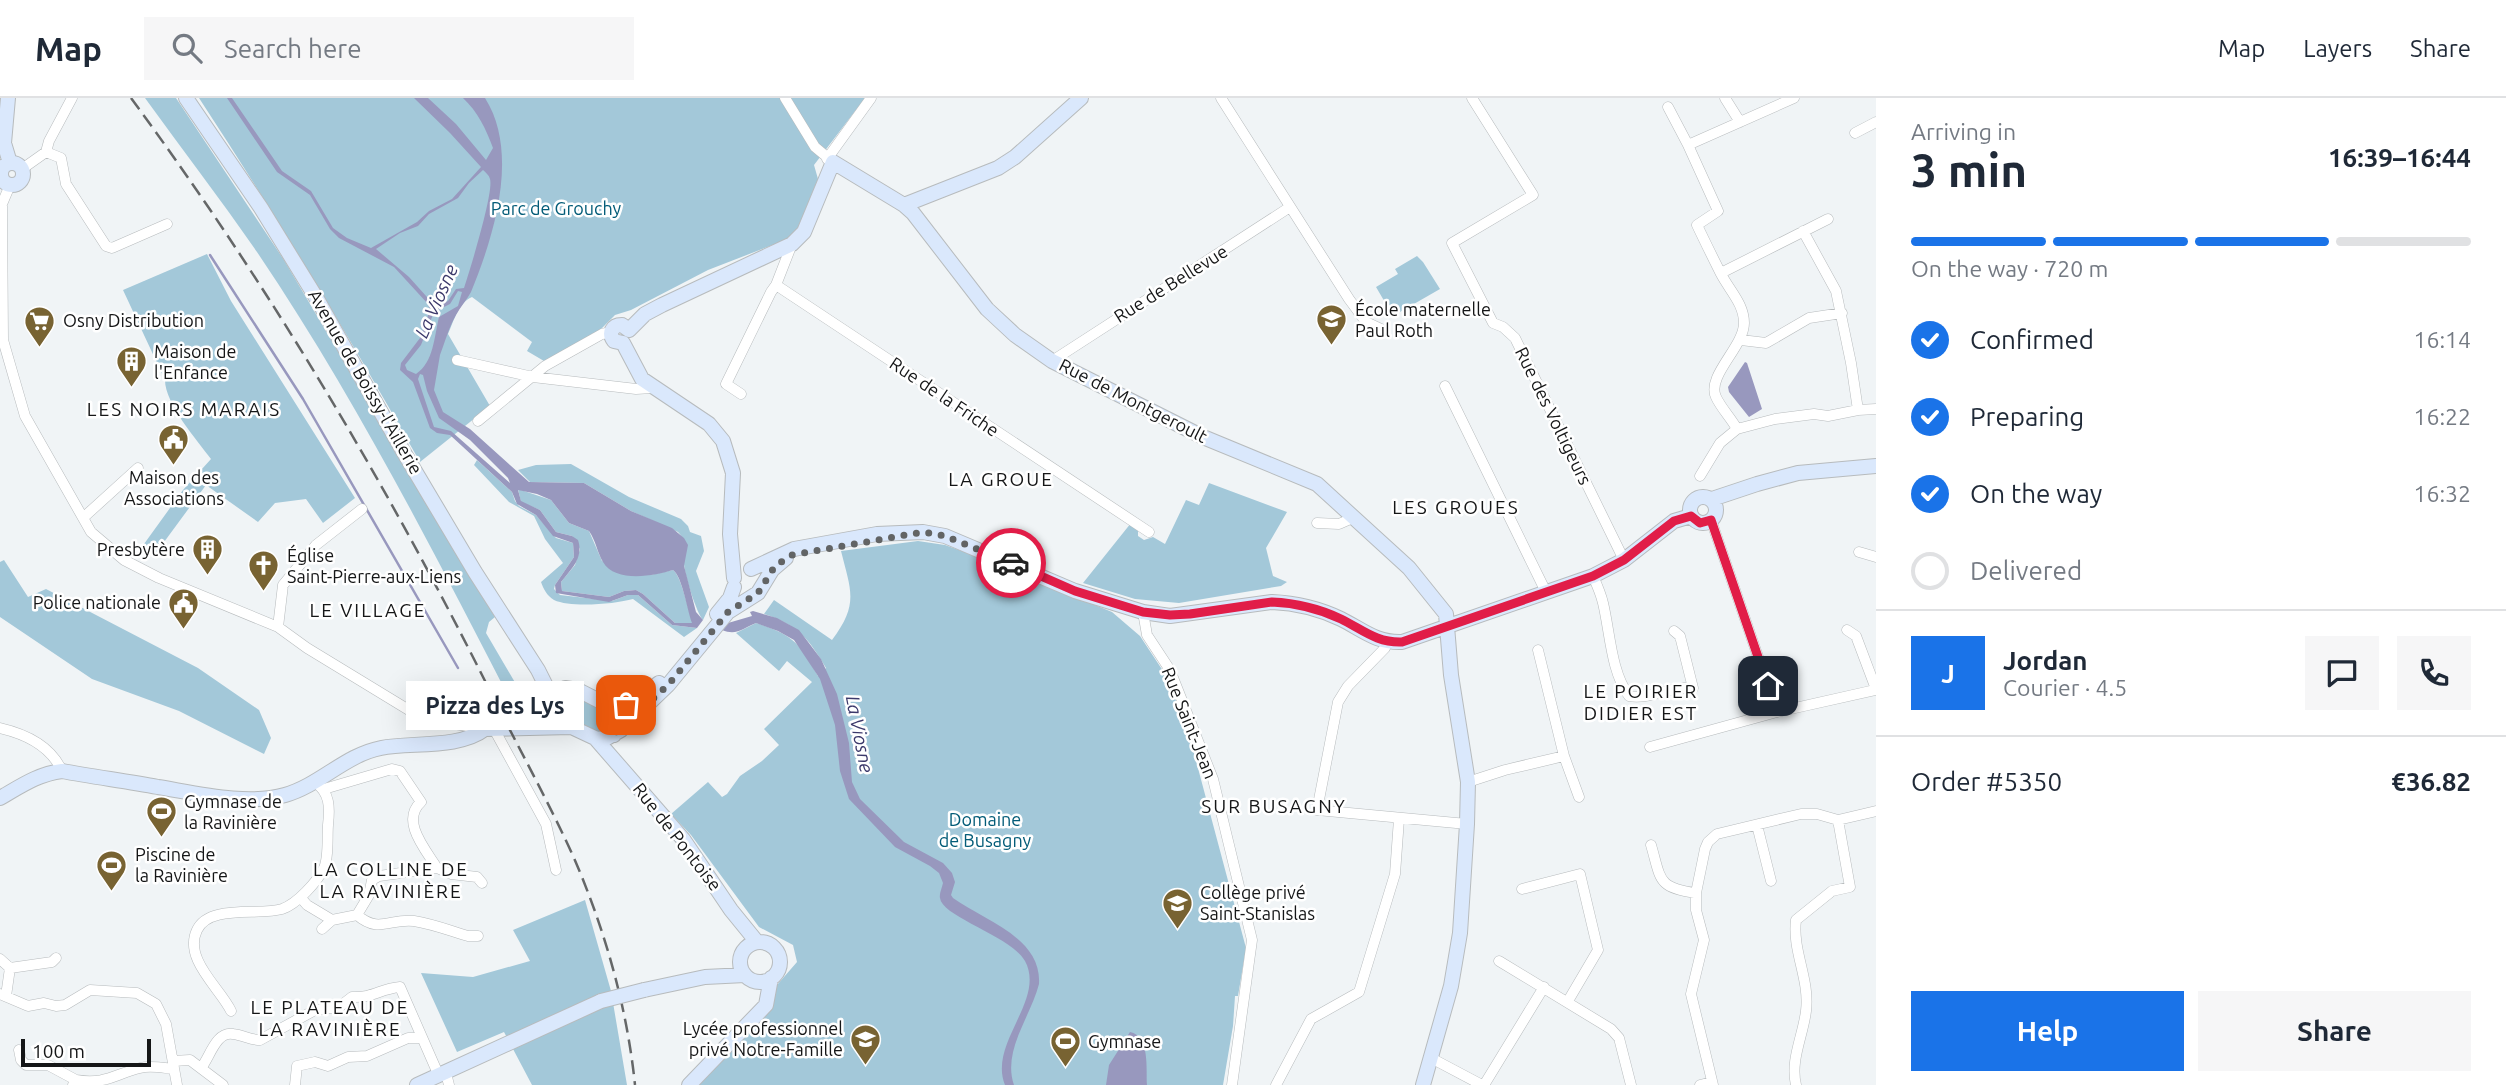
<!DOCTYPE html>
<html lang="en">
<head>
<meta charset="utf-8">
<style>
	:root { --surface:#fff; --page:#f6f6f7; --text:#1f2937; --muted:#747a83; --line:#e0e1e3; --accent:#1a73e8 }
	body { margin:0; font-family:Ubuntu,sans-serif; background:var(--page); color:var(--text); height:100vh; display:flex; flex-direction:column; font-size:26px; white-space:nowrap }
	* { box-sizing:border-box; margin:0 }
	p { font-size:23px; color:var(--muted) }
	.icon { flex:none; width:38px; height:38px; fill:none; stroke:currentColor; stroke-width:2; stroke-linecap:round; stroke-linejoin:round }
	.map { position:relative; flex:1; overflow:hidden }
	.drawer { display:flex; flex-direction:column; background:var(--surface); width:630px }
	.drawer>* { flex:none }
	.scale { position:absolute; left:21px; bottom:18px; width:130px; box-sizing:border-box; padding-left:7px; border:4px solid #151617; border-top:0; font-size:19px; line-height:24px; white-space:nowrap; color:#151617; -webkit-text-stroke:5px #fff; paint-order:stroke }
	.pin { position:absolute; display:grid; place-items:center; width:60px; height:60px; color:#fff; margin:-30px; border-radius:14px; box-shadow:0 4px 10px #0006 }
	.courier { position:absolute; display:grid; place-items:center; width:70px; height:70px; margin:-35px; border:5px solid #e11d48; border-radius:50%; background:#fff; color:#222; box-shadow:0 2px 9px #0007 }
	.bubble { position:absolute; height:49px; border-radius:0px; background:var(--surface); box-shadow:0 7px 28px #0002; font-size:23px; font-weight:600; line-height:49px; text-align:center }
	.overview em { font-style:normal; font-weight:600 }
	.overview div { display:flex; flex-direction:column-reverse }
	.overview { display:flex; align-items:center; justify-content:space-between; height:119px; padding:0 35px }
	h1 { font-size:46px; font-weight:600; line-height:52px }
	.bar { display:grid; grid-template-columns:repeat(4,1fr); gap:10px 7px; align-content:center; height:84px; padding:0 35px }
	.bar i { height:9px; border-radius:5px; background:var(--line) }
	.bar .selected { background:var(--accent) }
	.bar p { grid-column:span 4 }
	.line { display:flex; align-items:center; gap:18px; padding:0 35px; border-top:2px solid var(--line) }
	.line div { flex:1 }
	.round { display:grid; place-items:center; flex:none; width:74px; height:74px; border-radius:0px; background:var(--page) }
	ol { padding:0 35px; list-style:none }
	li { display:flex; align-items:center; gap:21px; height:77px }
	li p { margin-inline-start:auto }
	li .icon { padding:7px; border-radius:50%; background:var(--accent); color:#fff; stroke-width:4 }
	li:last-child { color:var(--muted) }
	li i { width:38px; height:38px; border:4px solid var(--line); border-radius:50% }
	.button { display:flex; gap:14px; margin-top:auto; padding:14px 35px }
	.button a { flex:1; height:80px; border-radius:0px; background:var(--accent); color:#fff; font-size:28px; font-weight:600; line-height:80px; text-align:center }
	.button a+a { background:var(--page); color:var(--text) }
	header { display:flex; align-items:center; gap:42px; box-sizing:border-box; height:98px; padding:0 35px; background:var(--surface); border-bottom:2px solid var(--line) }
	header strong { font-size:33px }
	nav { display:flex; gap:38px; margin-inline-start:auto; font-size:24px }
	.search { width:490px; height:63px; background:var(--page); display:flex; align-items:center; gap:18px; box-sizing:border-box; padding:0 24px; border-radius:0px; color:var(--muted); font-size:26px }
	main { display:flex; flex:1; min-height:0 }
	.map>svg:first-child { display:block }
</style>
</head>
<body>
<header>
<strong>Map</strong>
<div class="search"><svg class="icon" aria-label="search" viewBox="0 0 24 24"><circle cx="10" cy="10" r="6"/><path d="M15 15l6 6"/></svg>Search here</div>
<nav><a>Map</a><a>Layers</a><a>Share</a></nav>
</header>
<main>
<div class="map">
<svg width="1876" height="987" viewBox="0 0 1876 987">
	<rect width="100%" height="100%" fill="#f0f4f6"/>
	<path fill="#a3c8d9" d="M145,0H176L284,162L495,519L489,524L486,535L530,610L527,618L520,621C438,462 357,302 257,154C221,102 182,51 145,0Z
		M199,0H865L814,67L818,81L796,134L788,141L708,172L631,212L615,217L600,232L544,263L527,253L532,244L472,199C458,205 454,223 448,236L490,308L420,364C350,240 277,119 199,0Z
		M207,156L231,203L355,400L323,425L306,401L275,405L258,424L206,387L156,455L144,446L183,392L211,361C197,342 165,306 165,282L123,192Z
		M1417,158L1423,164L1440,191L1393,218L1376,189L1398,176L1395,171Z
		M477,362L512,394L515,403L519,408L536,417L556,440L573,445L574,459L555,487L554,491L560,497L612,503L628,497H638L672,527L697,530L684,539L633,501C615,506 571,510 554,502C547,498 543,490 541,484L563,465L545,441L534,418L509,404L474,367Z
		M571,366L629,399L681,421L688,428L690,434L701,438L704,453L696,473L709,509L703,522C697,516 683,473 684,464C685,453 688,444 678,434L631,413L584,385L530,384L518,372L536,367Z
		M1209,385L1287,414L1266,450L1273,478L1287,484L1281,488L1179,505L1135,501L1083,485L1131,425L1138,429V438L1144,442L1153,439L1165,446L1186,402L1199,407Z
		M518,391L551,402L569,425L589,433L602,463L650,477L673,472C681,477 688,512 693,525H675L643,496L636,492L624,493L609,499L562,493L561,484L575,467L580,451L572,438L556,434L540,412L521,404Z
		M918,443L945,447L981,460L1112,514L1140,538L1167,579L1191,644L1246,850L1238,898H1235L1233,928L1223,987H699L738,945L763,923L772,905L777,887L797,864L793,847L759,829L691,737L671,716L708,684L722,699L727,696L740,678L762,663L779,647L764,631L812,584L787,563L779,573L736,535L756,525C793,537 799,544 818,578L826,570C809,541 798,527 764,516L774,502L832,542C859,506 851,493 841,453Z
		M4,462L28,499L46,491L198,570L259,612L271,640L264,656L179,613L92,581L0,519V464Z
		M574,597L608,614L611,617L612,627L607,634L599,635L564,617C558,607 564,600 574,597Z
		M585,802L611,893L627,987H532L504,934L457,954L421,875L473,879L530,863L513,832Z"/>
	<path fill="#9898be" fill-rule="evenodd" d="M227,0H232L282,73L311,93L333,130L347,140L371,150L417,124L429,113L452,101L481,69L450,35L414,0H428L456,26L486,62L493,50C486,31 478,14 463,0H485C520,55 494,138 471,194C467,202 460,209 456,217C449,229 445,244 440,257L434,292L443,314L470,331L529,384L584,385L631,413L672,430L684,440L688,447L684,468L696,514L703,522L697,530L672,527L638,497H628L609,504L556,495L555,487L574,459L573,445L553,438L536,417L517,406L512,394L450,337L437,335L430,330L413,284L400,272L401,265L420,240L430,212L428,206L394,169L339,140L330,131L310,97L277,74ZM483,72C486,75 489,77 490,81C494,94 470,172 464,190L456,191L448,203L435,208L409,179L376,151L400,135L418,128L429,116L458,100L469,85ZM458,193L462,194L458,208L439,219C434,239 434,264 416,276L407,272L405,267L421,247L434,214L450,206ZM420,276L423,277L427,293L439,320L470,342L508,380L510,385L451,333L434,329L418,281ZM518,392L537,396L551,402L569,425L589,433C596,443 597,454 603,464C615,485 654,478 673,472C682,478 687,511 692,525H675L643,496L636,492L624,493L609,499L562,493L561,484C571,471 584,460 578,442L572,438L556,434L540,412L521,403Z
		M1745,264L1747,265L1762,311L1749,319L1729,294L1728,289Z
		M753,513L777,520L799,532L821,561L837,596L849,645L852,684L860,701L904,744L943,765L952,775L955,784L951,797L953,800C983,822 1042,839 1039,886C1031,918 1002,953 1014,987H1005C988,945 1046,902 1025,863C1011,838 942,819 940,800C939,796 942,790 943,785L939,775L930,768L895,749L849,701L840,673L835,627L820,581L794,542L778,533L756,525C743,530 737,538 722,532L728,525L752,518L750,514Z
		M1130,934C1150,938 1146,970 1147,987H1106L1109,967Z"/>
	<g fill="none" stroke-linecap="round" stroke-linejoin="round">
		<path stroke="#9898be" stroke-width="2.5" d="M210,157L303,301L458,570"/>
		<defs>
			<path id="street" d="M785,0L815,49L833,64
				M1221,0L1349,201L1366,224L1381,231
				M1472,0L1533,97L1452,145L1493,225L1503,229L1515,240L1624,462
				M1725,0L1740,24
				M1668,9L1688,47L1718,113L1697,127C1705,144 1713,160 1721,176C1730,193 1744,206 1744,225C1744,249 1706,278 1716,299C1721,310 1731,320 1737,331
				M1855,35L1876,24
				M1688,47L1794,0
				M46,54L61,60L66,86L106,148L112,150L167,126
				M46,54L49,43L72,0
				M827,61L871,0
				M22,71L46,54
				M10,87L2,106L3,242L25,318L91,434L124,462L159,480L278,529L307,550L417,617L430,622L485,631
				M1803,133L1836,193L1851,265L1858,312
				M1721,175L1828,121
				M776,187L1149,434
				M1741,242L1766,245L1809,220L1842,215
				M457,262L533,279L636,291L652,290
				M1052,263L1290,109
				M1445,288L1546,494
				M741,296L726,286L771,194L776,187L792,146
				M478,323L545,268L602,236L611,234
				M1700,378L1720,345L1737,331L1775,321L1814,316L1828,318L1858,312L1876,311
				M84,419L138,370
				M1711,422L1777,614
				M1317,425L1339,426L1355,419
				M1859,454L1876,459
				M1593,478C1597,487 1601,496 1603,505C1610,534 1611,574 1629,598C1649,602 1671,588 1693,590L1680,538L1674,533
				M1143,514L1147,537L1170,572L1213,681L1252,842L1232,987
				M278,529L283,487L316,447L362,411
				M1847,532L1856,538L1876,591
				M1387,545L1385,550L1348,588L1338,604L1317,712L1467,726
				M1538,552L1564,658L1579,699
				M0,630C26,636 51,648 62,673
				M494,631L546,726L556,772
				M1650,649L1777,614L1875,592
				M1468,684L1505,672L1564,658
				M1757,727L1771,783
				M1651,747C1661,781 1657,790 1696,795
				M437,770L451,776L477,779L482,785
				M1522,791L1580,776L1598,852L1568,903
				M301,800L307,807L332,822
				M357,817C379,836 390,820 414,823C433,826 451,833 468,838H478
				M322,831L332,822L357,817L369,797L372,782L379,778L437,770C426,752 400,723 421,704L400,673L392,671L324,691
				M0,861L10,870L52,864L56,860
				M1499,863L1611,931L1619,940L1631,987
				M0,896L28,908L44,905L56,908L65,907L90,892L137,895L156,906L166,926L177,987
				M6,898L10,870
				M231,913C220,890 183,861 197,832C209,806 258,818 282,811C297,806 317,784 324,770C329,759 327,740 328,727C330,709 330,695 315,684
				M19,952L21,962L26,967H48L76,982
				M1431,960L1482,987
				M173,963L190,962L223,987
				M201,970C210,959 216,933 233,936C243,937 250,942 260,942L315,912L339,909L352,899C374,900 379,891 400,889L439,978
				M446,975L449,987
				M73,987L76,982C105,987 115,976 140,970C150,967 164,970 174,971
				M295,987L297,968L315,964L328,968L348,959L367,958L408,940H421
				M1276,987L1311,921L1359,894L1395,776L1399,721
				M1484,987L1544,889
				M1700,987L1712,984
				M1713,987L1691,896L1704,842L1696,812V795L1705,751L1708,744L1717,736L1801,716H1817L1838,722L1876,713
				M1796,987C1790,962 1803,938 1806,913C1810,881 1792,853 1796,822L1832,793L1850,789L1838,722"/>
			<path id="secondary" d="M8,0L4,45L10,65
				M186,0L261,110L317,201L403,353L475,474L538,572L555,606
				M1 76a11 11 0 1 1 22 0a11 11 0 1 1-22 0Z
				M904,107L998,70L1015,59L1081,0
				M629,232L645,216L662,207L792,146L804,134L833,64L904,107L913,115L987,211L1015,237L1052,263L1203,339L1317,386L1409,470L1446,516L1451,577L1468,684L1467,726L1460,835L1451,888L1423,987
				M623,245L642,281L709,326L723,343L733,375L730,436L734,480
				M623,245L614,243C608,235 612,227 622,227L629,232
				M1690 412a13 13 0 1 1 26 0a13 13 0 1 1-26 0Z
				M1712,401L1757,386L1798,375L1876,368
				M751,471L794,451L877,436L923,434L945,438L1075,493L1143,514L1170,518L1272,504C1296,505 1320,511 1341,521C1363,532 1376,545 1402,544L1593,478L1624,462L1674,423L1691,418
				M717,516L730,500L734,489
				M565,590L578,592L615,611L619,625L614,637
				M573,591C557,593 551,606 558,620L563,625L597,641L607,640L621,632L668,587L728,514L758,495L772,472L786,460
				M611,608L632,605L659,585
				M595,640L683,741L731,812L757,844
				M0,700C21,688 38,676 62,673C94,679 126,683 158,689C195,695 248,708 285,697C320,687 345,657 381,650C411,644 459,651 485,631L571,629
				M740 864a20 20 0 1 1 40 0a20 20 0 1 1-40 0Z
				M644,892L705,879L745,877
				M417,987L601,903
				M689,987L766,907L771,880"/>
		</defs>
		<use href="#street" stroke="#b7bbbd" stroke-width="11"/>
		<use href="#secondary" stroke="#b7bbbd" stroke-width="16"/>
		<use href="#street" stroke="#fff" stroke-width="10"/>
		<use href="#secondary" stroke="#dae8fc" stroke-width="14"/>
		<path stroke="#656768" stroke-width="2.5" stroke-dasharray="14 7" stroke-linecap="butt" d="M131,0C271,190 391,393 496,605C522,656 550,707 574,760C605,832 627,909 635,987"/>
		<defs>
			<path id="secondary-bridge" d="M601,903L644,892"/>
		</defs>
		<use href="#secondary-bridge" stroke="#b7bbbd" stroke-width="16" stroke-linecap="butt"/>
		<use href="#secondary-bridge" stroke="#dae8fc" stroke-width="14"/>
	</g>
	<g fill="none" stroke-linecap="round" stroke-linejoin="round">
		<path stroke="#626465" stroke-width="7" stroke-dasharray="0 12.6" d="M626,607L611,608C621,616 622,627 614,636L668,587L728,514L758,495L775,468L792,457L923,434L945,438L1011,465"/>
		<path stroke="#e11d48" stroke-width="9" d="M1011,465L1075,493L1143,514L1170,517L1190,516L1272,504C1296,505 1320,511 1341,521C1363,532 1377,545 1402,544L1593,478L1624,462L1674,423L1691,418L1700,425L1711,422L1768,588"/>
	</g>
	<defs>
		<symbol id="school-pin" viewBox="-11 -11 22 30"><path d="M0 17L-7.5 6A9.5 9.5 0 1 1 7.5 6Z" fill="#786332" stroke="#fff"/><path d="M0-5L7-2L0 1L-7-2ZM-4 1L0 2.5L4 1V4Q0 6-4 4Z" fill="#fff"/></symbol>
		<symbol id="supermarket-pin" viewBox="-11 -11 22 30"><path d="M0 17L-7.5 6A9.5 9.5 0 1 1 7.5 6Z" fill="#786332" stroke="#fff"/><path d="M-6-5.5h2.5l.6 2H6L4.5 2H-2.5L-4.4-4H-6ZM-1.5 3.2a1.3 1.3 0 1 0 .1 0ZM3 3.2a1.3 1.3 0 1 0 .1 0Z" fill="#fff"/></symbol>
		<symbol id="building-pin" viewBox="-11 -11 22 30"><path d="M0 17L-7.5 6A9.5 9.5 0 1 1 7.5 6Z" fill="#786332" stroke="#fff"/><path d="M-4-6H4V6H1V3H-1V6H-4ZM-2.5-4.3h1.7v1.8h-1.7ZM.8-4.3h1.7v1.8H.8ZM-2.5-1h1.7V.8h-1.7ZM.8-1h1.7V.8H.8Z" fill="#fff"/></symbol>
		<symbol id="civic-pin" viewBox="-11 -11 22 30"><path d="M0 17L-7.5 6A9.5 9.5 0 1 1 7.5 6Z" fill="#786332" stroke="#fff"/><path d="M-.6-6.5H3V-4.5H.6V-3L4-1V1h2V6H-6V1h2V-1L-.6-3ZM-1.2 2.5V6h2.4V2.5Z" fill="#fff"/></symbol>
		<symbol id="church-pin" viewBox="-11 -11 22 30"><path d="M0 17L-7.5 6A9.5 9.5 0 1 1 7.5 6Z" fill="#786332" stroke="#fff"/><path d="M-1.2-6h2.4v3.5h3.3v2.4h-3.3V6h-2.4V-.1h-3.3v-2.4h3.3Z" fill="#fff"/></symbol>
		<symbol id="stadium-pin" viewBox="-11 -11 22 30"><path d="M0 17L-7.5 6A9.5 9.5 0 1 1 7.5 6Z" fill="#786332" stroke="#fff"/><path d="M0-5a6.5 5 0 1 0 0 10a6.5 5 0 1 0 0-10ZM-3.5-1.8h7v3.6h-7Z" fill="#fff"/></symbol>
	</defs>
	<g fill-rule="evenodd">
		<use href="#school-pin" x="1314" y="204" width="35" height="47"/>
		<use href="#supermarket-pin" x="22" y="206" width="35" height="47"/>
		<use href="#building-pin" x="114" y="246" width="35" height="47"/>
		<use href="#civic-pin" x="156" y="324" width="35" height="47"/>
		<use href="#building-pin" x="190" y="434" width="35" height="47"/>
		<use href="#church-pin" x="246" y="450" width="35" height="47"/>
		<use href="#civic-pin" x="166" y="488" width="35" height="47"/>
		<use href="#stadium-pin" x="144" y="696" width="35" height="47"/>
		<use href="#stadium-pin" x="94" y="750" width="35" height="47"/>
		<use href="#school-pin" x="1160" y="788" width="35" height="47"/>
		<use href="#school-pin" x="848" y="924" width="35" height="47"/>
		<use href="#stadium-pin" x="1048" y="926" width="35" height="47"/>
	</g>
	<g text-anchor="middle" stroke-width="5" stroke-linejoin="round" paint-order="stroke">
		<g font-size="18" fill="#035c78" stroke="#fff">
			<text x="556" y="117">Parc de Grouchy</text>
			<text x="985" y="728">Domaine<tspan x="985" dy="21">de Busagny</tspan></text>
		</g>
		<g font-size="18" fill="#151617" stroke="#fff">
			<text transform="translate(1171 186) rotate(-32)" y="6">Rue de Bellevue</text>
			<text transform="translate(365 284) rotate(60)" y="6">Avenue de Boissy-l'Aillerie</text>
			<text transform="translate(944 299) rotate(34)" y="6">Rue de la Friche</text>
			<text transform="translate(1133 303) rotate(27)" y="6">Rue de Montgeroult</text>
			<text transform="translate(1553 318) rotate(64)" y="6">Rue des Voltigeurs</text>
			<text transform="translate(1189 625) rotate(68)" y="6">Rue Saint-Jean</text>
			<text transform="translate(677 739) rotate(52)" y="6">Rue de Pontoise</text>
		</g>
		<g font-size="18" fill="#151617" stroke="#fff" text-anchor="start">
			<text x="1355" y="218">École maternelle<tspan x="1355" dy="21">Paul Roth</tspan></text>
			<text x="63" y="229">Osny Distribution</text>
			<text x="154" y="260">Maison de<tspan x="154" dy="21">l'Enfance</tspan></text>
			<text x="174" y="386" text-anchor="middle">Maison des<tspan x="174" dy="21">Associations</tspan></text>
			<text x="185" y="458" text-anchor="end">Presbytère</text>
			<text x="287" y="464">Église<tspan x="287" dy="21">Saint-Pierre-aux-Liens</tspan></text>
			<text x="161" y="511" text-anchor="end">Police nationale</text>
			<text x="184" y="710">Gymnase de<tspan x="184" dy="21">la Ravinière</tspan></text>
			<text x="135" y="763">Piscine de<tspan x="135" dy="21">la Ravinière</tspan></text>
			<text x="1200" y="801">Collège privé<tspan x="1200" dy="21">Saint-Stanislas</tspan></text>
			<text x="843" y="937" text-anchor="end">Lycée professionnel<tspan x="843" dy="21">privé Notre-Famille</tspan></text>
			<text x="1088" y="950">Gymnase</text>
		</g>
		<g font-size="19" font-style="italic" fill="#3c396b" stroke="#fff">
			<text transform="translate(436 203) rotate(-66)" y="7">La Viosne</text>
			<text transform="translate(860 636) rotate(79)" y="7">La Viosne</text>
		</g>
		<g font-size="19" letter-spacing="2" fill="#151617" stroke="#fff">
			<text x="184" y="318">LES NOIRS MARAIS</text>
			<text x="1001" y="388">LA GROUE</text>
			<text x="1456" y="416">LES GROUES</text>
			<text x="368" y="519">LE VILLAGE</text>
			<text x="1641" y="600">LE POIRIER<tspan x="1641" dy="22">DIDIER EST</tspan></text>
			<text x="1274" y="715">SUR BUSAGNY</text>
			<text x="391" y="778">LA COLLINE DE<tspan x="391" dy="22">LA RAVINIÈRE</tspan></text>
			<text x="330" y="916">LE PLATEAU DE<tspan x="330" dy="22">LA RAVINIÈRE</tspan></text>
		</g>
	</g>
</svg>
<div class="scale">100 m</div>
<div class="pin" style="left:626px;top:607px;background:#ea580c"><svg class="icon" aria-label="bag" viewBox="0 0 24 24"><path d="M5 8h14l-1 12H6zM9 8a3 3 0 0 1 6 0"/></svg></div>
<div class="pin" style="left:1768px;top:588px;background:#1f2937"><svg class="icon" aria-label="home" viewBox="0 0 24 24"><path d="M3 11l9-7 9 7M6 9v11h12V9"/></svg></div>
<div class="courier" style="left:1011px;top:465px"><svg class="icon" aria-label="car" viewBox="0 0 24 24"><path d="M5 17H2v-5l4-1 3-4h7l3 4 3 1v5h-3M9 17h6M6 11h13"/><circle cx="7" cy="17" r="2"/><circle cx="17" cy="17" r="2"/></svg></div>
<div class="bubble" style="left:406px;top:583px;width:178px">Pizza des Lys</div>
</div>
<section class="drawer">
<div class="overview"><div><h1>3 min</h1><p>Arriving in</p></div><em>16:39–16:44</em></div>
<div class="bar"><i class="selected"></i><i class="selected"></i><i class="selected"></i><i></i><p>On the way · 720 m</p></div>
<ol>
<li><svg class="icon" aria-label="check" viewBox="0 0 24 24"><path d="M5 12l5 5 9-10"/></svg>Confirmed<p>16:14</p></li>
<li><svg class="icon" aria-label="check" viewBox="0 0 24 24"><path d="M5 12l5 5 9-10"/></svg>Preparing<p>16:22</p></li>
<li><svg class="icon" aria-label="check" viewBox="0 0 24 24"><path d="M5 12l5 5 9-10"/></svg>On the way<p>16:32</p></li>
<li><i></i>Delivered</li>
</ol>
<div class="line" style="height:126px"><b class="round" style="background:var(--accent);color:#fff">J</b><div><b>Jordan</b><p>Courier · 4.5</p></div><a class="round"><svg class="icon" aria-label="chat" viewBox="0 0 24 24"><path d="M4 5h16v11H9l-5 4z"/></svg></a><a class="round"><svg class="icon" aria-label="phone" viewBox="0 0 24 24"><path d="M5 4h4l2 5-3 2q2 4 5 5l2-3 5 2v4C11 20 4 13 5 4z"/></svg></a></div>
<div class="line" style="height:91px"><div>Order #5350</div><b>€36.82</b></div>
<div class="button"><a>Help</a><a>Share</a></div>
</section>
</main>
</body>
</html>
